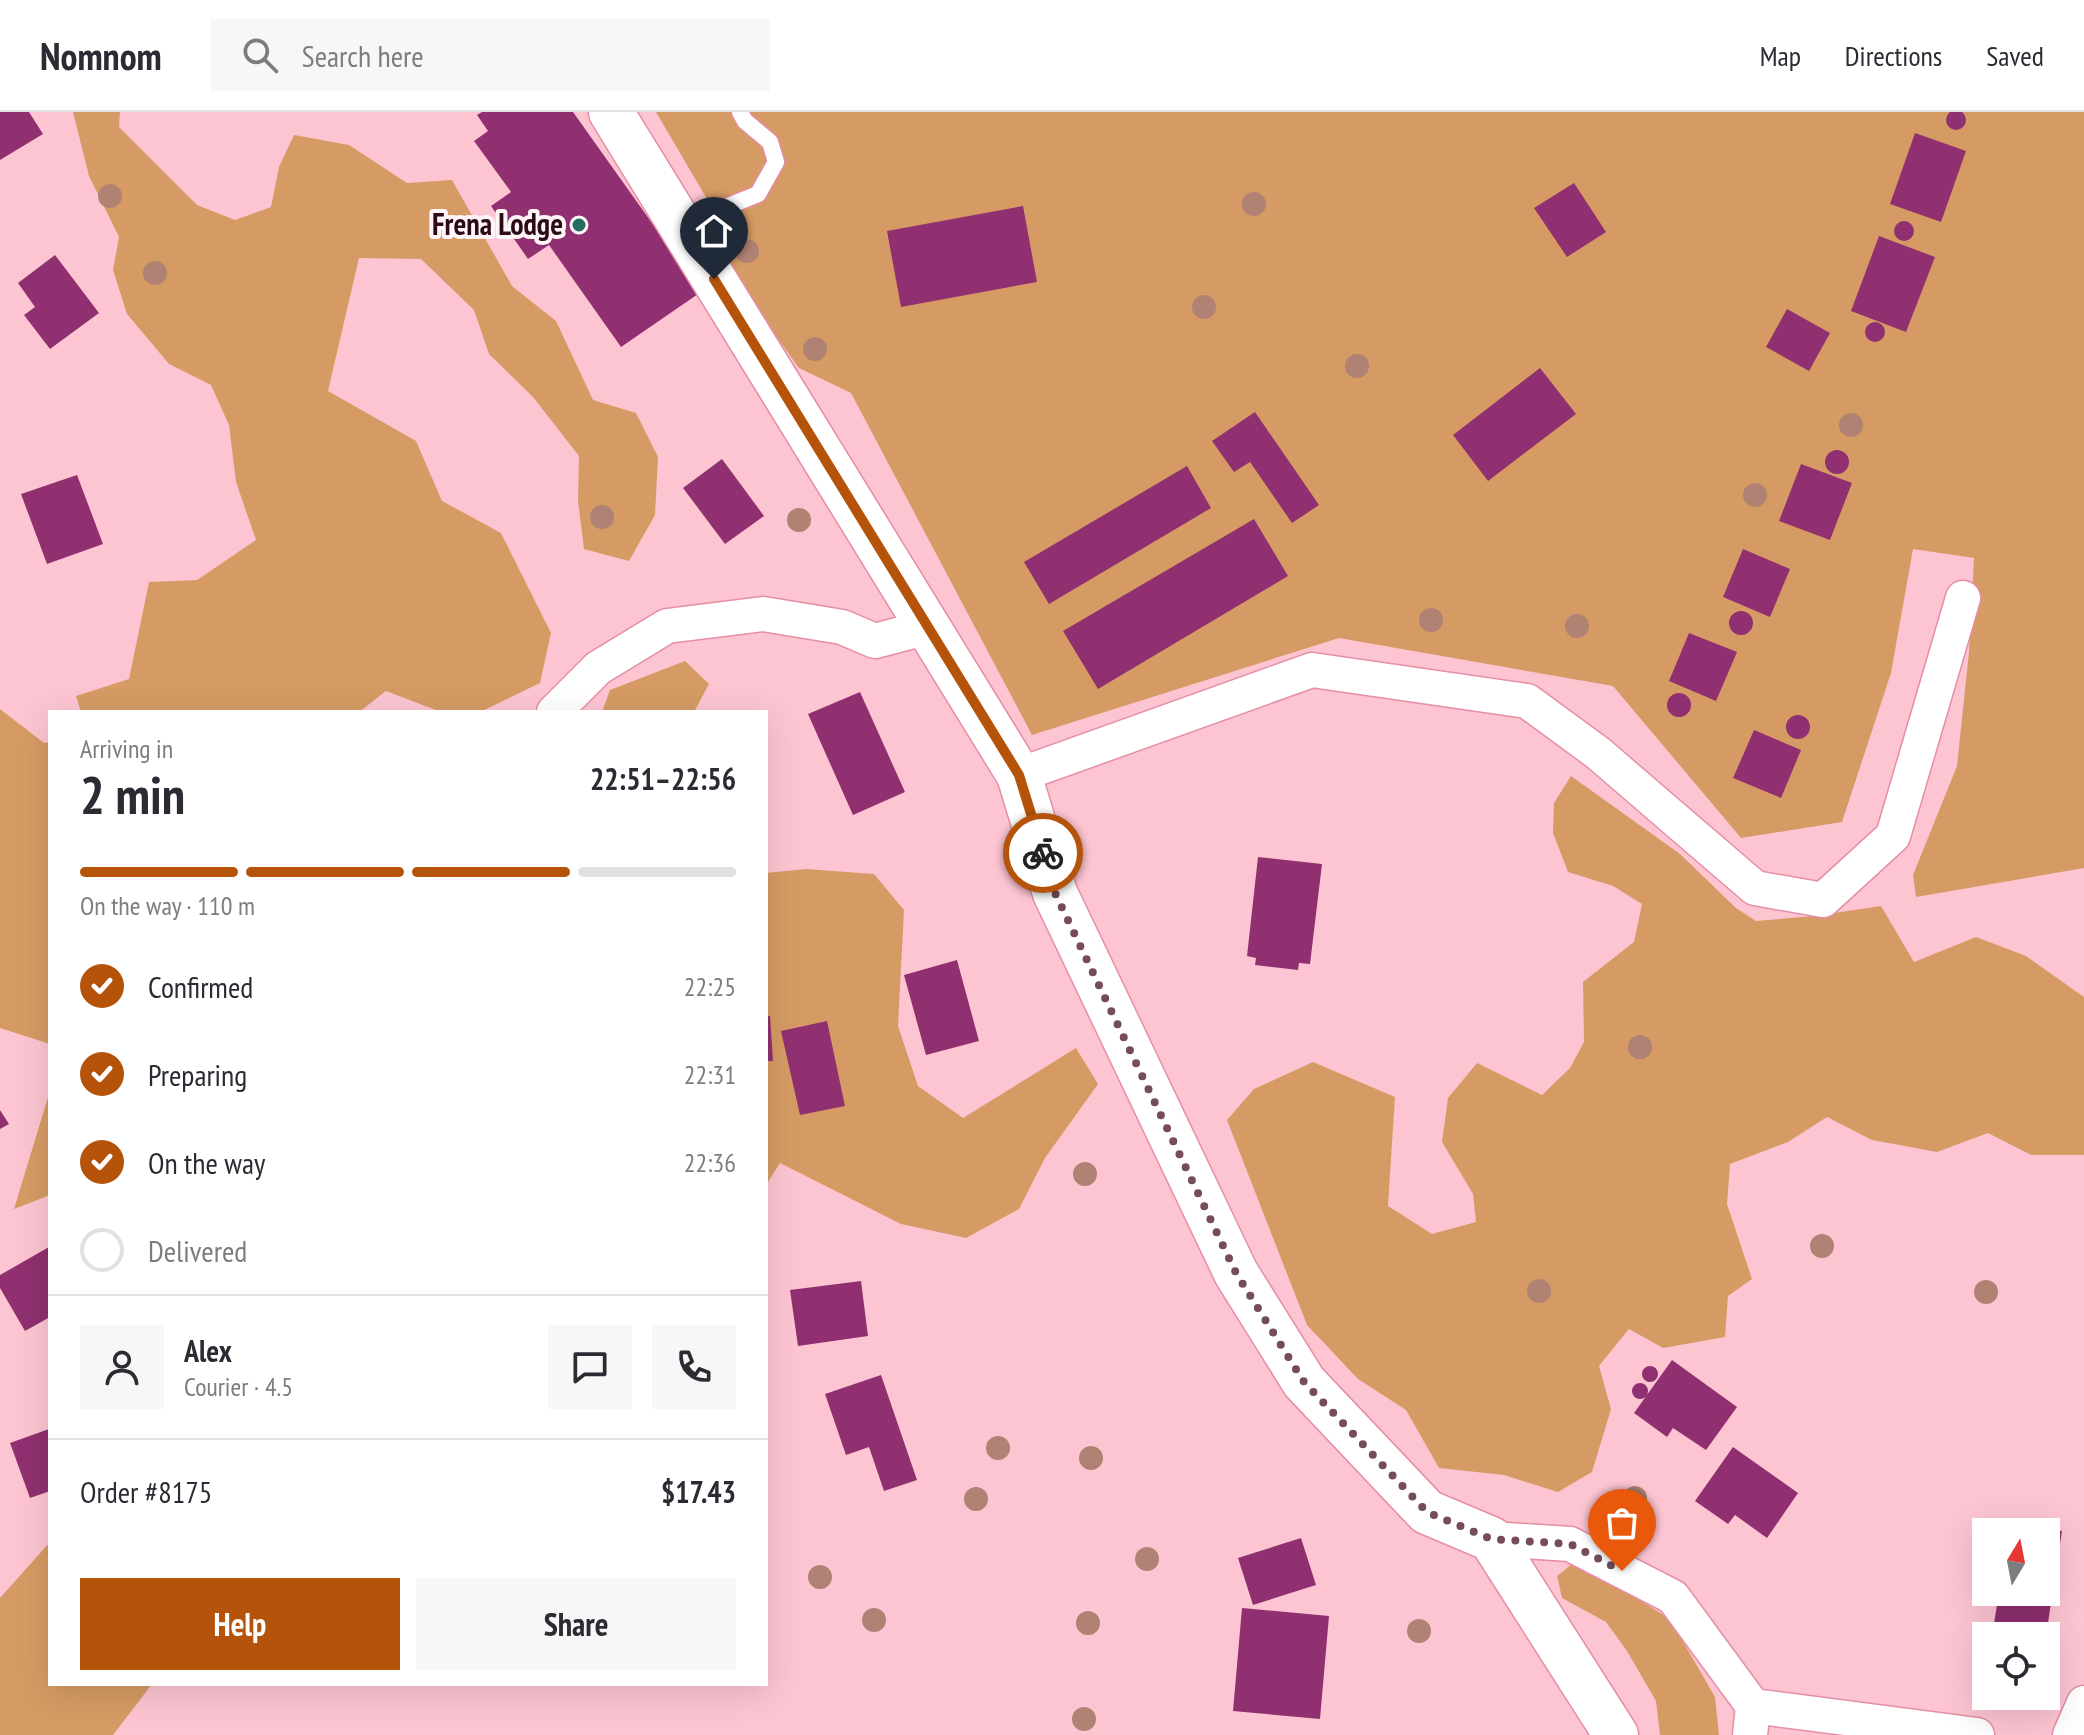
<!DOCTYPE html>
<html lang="en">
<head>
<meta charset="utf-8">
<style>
	:root { --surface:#fff; --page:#f7f7f7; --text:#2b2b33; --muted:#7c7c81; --line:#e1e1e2; --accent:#b45309 }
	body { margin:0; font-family:"PT Sans Narrow",sans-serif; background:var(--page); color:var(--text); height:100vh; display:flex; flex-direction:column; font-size:30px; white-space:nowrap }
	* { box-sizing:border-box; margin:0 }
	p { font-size:26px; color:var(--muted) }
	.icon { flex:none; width:44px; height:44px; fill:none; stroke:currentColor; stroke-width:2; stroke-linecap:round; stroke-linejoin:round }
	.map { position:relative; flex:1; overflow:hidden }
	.side { position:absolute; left:48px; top:598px; width:720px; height:976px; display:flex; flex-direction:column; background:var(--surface); border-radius:0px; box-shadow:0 8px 32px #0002 }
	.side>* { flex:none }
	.needle { width:52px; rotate:10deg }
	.controls { position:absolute; left:1972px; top:1406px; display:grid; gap:16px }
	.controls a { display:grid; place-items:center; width:88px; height:88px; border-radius:0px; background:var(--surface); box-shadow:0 8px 32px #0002; font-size:40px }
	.pin { position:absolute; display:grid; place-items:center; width:68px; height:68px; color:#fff; margin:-82px -34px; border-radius:50% 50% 50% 0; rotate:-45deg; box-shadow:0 0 8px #0007 }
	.pin .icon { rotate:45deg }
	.courier { position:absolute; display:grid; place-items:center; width:80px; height:80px; margin:-40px; border:6px solid #b45309; border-radius:50%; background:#fff; color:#222; box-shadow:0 2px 10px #0007 }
	.summary em { font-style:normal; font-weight:800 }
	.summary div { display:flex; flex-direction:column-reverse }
	.summary { display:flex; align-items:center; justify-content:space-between; height:136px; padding:0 32px }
	h1 { font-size:52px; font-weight:800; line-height:60px }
	.bar { display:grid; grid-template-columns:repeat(4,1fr); gap:12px 8px; align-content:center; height:96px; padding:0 32px }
	.bar i { height:10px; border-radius:6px; background:var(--line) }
	.bar .on { background:var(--accent) }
	.bar p { grid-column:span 4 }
	.line { display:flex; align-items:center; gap:20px; padding:0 32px; border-top:2px solid var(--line) }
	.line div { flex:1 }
	.round { display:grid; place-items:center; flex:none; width:84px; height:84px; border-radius:0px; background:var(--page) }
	ol { padding:0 32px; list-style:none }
	li { display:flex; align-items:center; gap:24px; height:88px }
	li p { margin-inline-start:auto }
	li .icon { padding:8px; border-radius:50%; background:var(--accent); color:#fff; stroke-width:4 }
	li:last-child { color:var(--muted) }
	li i { width:44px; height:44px; border:4px solid var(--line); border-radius:50% }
	.button { display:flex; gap:16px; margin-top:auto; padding:16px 32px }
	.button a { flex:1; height:92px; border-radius:0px; background:var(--accent); color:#fff; font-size:32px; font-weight:800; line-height:92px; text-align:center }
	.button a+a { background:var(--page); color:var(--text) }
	header { display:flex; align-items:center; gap:48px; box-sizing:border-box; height:112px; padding:0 40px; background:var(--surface); border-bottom:2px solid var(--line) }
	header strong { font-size:38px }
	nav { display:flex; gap:44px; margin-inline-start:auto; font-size:28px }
	.search { width:560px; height:72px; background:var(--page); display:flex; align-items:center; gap:20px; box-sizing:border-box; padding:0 28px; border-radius:0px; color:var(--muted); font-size:30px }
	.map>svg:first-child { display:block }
</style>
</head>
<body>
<header>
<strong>Nomnom</strong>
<div class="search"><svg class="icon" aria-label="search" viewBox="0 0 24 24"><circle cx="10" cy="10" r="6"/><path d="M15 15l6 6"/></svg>Search here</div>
<nav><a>Map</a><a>Directions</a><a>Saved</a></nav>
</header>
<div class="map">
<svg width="2084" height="1623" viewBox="0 0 2084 1623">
	<rect width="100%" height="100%" fill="#fdc5d2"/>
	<path fill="#d69b64" d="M73,0H120L119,15L197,93L235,108L271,95L279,55L294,23L349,33L407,71L452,68L512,174L556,209L593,288L636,301L658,345L655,403L629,449L584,437L578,389L579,344L533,285L489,242L474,198L421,147L359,146L328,279L416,329L442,389L501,421L551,521L540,571L480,600H441L386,579L359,600H81L76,584L129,567L149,470L197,468L256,428L236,370L229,313L211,273L169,252L127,202L113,158L119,125L89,64Z
		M656,0H2084V756L1916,785L1913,763L1957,654L1969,540L1974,446L1913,437L1891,561L1842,710L1741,726L1613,574L1339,526L1032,623L851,281L799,256L736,169L714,99Z
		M685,549L709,572L694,600H602L610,578Z
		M0,597L44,631L50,630V1083L14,1097L49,982L50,932L0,916Z
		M1571,664L1680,742L1736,796L1756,809L1814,804L1881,794L1914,850L1976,825L2026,844L2084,885V1043H2031L1988,1021L1937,1040L1872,1028L1827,1005L1788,1030L1730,1052L1727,1092L1752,1167L1728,1184L1725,1225L1663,1236L1629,1217L1599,1254L1611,1297L1592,1360L1558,1380L1504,1363L1439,1356L1406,1298L1358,1267L1307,1213L1227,1008L1254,977L1313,950L1395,985L1388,1094L1432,1122L1476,1110L1473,1082L1442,1030L1448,986L1477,951L1542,983L1570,956L1584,930L1583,870L1634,830L1642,792L1613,774L1568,760L1553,721L1554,691Z
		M806,757L874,762L904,798L898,914L918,974L963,1006L1076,936L1098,972L1045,1046L1019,1097L966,1126L901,1112L780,1051L766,1073V761Z
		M50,1430V1572H152L113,1623H0V1486Z
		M1576,1449L1670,1507L1715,1585L1719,1623H1660L1656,1589L1627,1539L1606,1510L1562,1486L1557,1464Z"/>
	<path fill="#903070" d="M1946 8a10 10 0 1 1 20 0a10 10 0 1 1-20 0Z
		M0,0H29L43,22L0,48Z
		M482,0H573L701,180L621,235L549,133L528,147L491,94L511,80L474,29L488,19L477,3Z
		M1915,21L1966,39L1941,110L1890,92Z
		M1574,71L1606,120L1567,145L1534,96Z
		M1023,94L1037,170L901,195L887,119Z
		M1894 119a10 10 0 1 1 20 0a10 10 0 1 1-20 0Z
		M1879,124L1935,145L1906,220L1851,199Z
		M55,143L99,201L50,237L24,203L35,195L18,171Z
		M1787,197L1830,221L1809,259L1766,235Z
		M1865 220a10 10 0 1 1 20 0a10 10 0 1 1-20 0Z
		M1540,256L1576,302L1488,369L1453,323Z
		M1255,300L1319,393L1292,411L1250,350L1234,360L1212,329Z
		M1825 350a12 12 0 1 1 24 0a12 12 0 1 1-24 0Z
		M722,347L764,404L725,432L683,376Z
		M1801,352L1852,371L1830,428L1779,409Z
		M1187,354L1211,396L1049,492L1024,450Z
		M77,363L103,432L47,452L21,382Z
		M1254,407L1288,464L1098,577L1063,519Z
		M1743,437L1790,457L1770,505L1723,485Z
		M1729 511a12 12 0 1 1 24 0a12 12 0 1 1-24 0Z
		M1689,521L1737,540L1716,589L1669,569Z
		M860,580L905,680L853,703L808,602Z
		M1667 593a12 12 0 1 1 24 0a12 12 0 1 1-24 0Z
		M1786 615a12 12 0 1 1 24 0a12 12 0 1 1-24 0Z
		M1754,618L1801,638L1781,686L1733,666Z
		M1258,745L1322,752L1310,852L1299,851L1298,858L1255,853L1256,846L1247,844Z
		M957,848L979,929L926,943L904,863Z
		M766,904H770L773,949H766Z
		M827,909L845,994L800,1003L781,919Z
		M0,998L9,1012L0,1017Z
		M49,1135L50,1205L25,1219L0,1176V1163Z
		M861,1169L868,1224L798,1234L790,1178Z
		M1672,1248L1737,1295L1706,1338L1673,1316L1667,1325L1634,1301Z
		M1642 1262a8 8 0 1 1 16 0a8 8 0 1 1-16 0Z
		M881,1263L917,1368L884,1379L869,1335L846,1343L825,1282Z
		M1632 1279a8 8 0 1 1 16 0a8 8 0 1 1-16 0Z
		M49,1317L50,1379L30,1386L10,1331Z
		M1733,1335L1798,1381L1767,1426L1735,1403L1728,1412L1695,1389Z
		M2015,1412L2062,1419L2046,1524L1993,1518L1999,1480H2046V1420H2014Z
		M1301,1426L1316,1473L1253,1493L1238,1446Z
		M1242,1496L1329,1504L1320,1607L1233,1599Z"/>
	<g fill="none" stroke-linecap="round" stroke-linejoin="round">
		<defs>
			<path id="lane" d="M682,113L758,82L776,50L770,30L745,9L740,0"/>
			<path id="street" d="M554,600L598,556L667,514L763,502L842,515L875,529L928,515
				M1019,663L1312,558L1527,589L1598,641L1755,776L1823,788L1893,724L1963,486
				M1491,1427L1570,1432L1673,1485L1753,1594L1750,1623
				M1753,1594L1977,1623
				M2070,1623L2084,1591"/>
			<path id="highway" d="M611,0L1019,663L1055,781L1236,1161L1304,1270L1427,1400L1491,1427L1616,1623"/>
		</defs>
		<use href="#lane" stroke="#e58ea5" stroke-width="19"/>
		<use href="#street" stroke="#e58ea5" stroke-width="37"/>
		<use href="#highway" stroke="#e58ea5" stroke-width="47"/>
		<use href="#lane" stroke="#fff" stroke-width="16"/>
		<use href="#street" stroke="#fff" stroke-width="34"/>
		<use href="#highway" stroke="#fff" stroke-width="44"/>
	</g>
	<g fill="#af8274">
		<circle cx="110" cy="84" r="12"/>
		<circle cx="1254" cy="92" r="12"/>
		<circle cx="747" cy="139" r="12"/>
		<circle cx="155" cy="161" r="12"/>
		<circle cx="1204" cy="195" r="12"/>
		<circle cx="815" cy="237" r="12"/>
		<circle cx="1357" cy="254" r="12"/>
		<circle cx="1851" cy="313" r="12"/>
		<circle cx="1755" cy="383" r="12"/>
		<circle cx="602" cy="405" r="12"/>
		<circle cx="799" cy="408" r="12"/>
		<circle cx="1431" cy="508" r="12"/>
		<circle cx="1577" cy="514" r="12"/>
		<circle cx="1640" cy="935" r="12"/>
		<circle cx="1085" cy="1062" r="12"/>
		<circle cx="1822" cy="1134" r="12"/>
		<circle cx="1539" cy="1179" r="12"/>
		<circle cx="1986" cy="1180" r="12"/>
		<circle cx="998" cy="1336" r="12"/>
		<circle cx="1091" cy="1346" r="12"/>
		<circle cx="1635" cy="1386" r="12"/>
		<circle cx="976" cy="1387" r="12"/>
		<circle cx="1147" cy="1447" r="12"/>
		<circle cx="820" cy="1465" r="12"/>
		<circle cx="874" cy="1508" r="12"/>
		<circle cx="1088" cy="1511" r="12"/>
		<circle cx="1419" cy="1519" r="12"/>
		<circle cx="1084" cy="1607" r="12"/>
	</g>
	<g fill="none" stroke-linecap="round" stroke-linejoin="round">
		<path stroke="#754c58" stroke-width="8" stroke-dasharray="0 14.4" d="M1043,741L1055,781L1236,1161L1304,1270L1427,1400L1491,1427L1570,1432L1622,1459"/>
		<path stroke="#b45309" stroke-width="10" d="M714,167L1019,663L1043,741"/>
	</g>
	<circle fill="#256d63" stroke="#fef5f7" stroke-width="3" cx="579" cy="113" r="8"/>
	<g text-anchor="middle" stroke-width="8" stroke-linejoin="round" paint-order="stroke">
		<g font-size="30" font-weight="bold" fill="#2c0b16" stroke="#fef5f7" text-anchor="end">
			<text x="563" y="123">Frena Lodge</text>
		</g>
	</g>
</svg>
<div class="controls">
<a><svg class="needle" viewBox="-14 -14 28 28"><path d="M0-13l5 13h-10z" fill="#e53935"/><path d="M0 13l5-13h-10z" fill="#7c7c81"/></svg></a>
<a><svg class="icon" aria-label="locate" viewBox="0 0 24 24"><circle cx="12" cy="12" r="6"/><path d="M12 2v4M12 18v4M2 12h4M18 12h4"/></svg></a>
</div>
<div class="pin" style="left:1622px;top:1459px;background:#ea580c"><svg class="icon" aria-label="bag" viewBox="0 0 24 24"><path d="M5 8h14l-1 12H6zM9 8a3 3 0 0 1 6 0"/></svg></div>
<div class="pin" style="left:714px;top:167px;background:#1f2937"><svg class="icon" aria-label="home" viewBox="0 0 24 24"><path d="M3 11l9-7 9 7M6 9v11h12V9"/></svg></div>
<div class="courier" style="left:1043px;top:741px"><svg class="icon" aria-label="bike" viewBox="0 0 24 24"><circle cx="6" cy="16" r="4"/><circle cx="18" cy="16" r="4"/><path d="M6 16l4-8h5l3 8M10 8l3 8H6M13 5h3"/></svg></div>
<section class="side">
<div class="summary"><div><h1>2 min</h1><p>Arriving in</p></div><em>22:51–22:56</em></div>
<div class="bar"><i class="on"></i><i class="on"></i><i class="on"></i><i></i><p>On the way · 110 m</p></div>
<ol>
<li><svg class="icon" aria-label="check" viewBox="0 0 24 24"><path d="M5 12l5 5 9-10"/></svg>Confirmed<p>22:25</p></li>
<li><svg class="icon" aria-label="check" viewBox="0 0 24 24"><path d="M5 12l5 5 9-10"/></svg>Preparing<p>22:31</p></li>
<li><svg class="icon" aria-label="check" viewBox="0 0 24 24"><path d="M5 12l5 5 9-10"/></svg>On the way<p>22:36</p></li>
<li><i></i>Delivered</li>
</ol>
<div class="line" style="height:144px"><a class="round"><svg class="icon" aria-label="person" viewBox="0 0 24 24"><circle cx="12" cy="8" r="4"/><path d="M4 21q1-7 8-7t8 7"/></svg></a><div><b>Alex</b><p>Courier · 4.5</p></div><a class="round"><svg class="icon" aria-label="chat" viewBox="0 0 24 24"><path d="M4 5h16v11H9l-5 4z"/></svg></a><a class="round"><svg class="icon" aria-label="phone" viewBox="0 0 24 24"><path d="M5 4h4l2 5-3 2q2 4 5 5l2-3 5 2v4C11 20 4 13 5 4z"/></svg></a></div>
<div class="line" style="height:104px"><div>Order #8175</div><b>$17.43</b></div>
<div class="button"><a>Help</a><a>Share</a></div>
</section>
</div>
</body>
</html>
